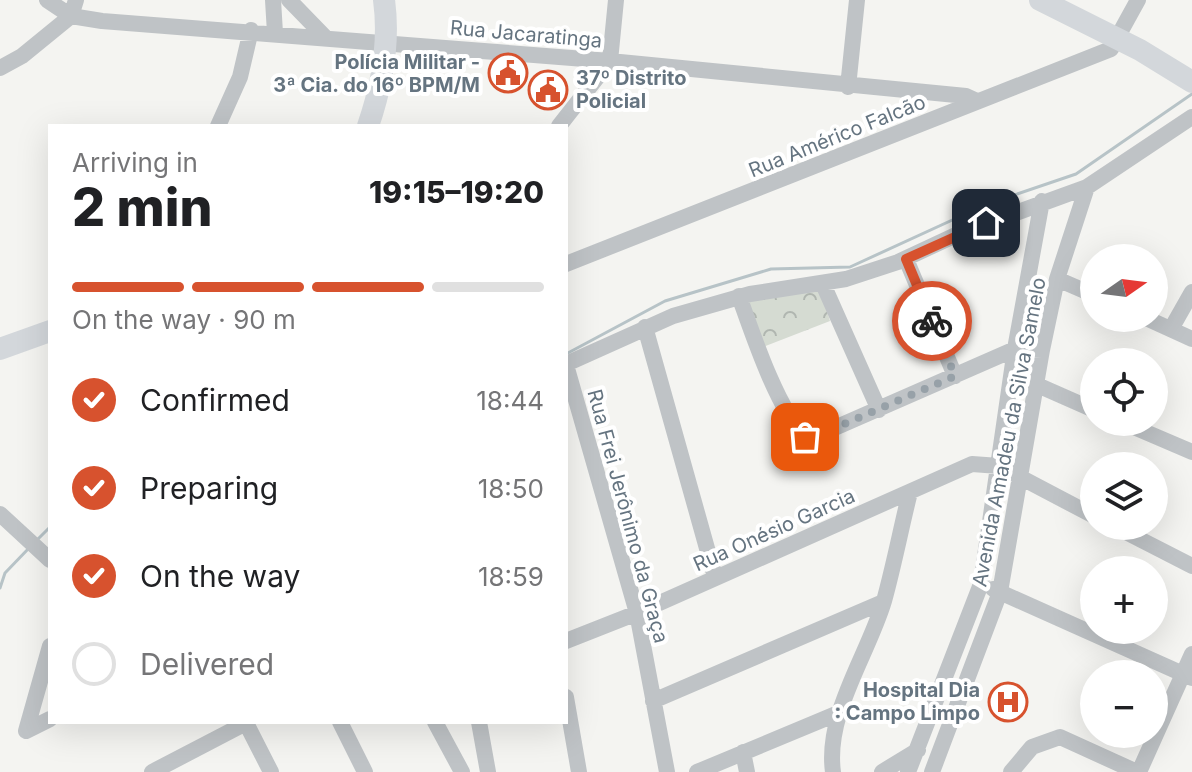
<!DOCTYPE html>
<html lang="en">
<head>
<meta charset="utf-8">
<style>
	:root { --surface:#fff; --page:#f6f6f6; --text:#202124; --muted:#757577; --line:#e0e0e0; --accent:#d7522e }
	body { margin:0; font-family:Inter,sans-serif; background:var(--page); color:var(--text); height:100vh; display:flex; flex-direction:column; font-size:30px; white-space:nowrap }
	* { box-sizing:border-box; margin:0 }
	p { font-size:26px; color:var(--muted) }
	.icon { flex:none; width:44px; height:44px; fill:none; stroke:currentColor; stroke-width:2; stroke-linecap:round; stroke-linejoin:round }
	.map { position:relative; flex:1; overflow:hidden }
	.details { position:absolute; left:48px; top:124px; width:520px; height:600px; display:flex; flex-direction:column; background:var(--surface); border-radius:0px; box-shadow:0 8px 32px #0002 }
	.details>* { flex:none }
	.needle { width:52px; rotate:76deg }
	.buttons { position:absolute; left:1080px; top:244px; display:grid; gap:16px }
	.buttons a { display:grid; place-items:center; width:88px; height:88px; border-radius:50%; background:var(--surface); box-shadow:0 8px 32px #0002; font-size:40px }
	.pin { position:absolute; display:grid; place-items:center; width:68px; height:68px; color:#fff; margin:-34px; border-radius:16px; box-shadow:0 4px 12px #0006 }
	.courier { position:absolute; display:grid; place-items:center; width:80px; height:80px; margin:-40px; border:6px solid #d7522e; border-radius:50%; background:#fff; color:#222; box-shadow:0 2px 10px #0007 }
	.head em { font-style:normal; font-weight:800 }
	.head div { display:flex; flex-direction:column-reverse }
	.head { display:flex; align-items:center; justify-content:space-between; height:136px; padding:0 24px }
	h1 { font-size:52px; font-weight:800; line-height:60px }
	.bar { display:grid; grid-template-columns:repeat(4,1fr); gap:12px 8px; align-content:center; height:96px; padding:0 24px }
	.bar i { height:10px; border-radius:6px; background:var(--line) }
	.bar .active { background:var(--accent) }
	.bar p { grid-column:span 4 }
	ol { padding:0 24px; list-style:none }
	li { display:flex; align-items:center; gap:24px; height:88px }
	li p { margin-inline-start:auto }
	li .icon { padding:8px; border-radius:50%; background:var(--accent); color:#fff; stroke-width:4 }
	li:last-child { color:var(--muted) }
	li i { width:44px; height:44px; border:4px solid var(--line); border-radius:50% }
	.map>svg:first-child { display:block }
</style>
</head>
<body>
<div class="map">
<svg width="1192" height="772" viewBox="0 0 1192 772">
	<defs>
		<pattern id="park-crowns" width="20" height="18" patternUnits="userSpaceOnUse" patternTransform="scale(2)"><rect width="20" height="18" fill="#d5dbd2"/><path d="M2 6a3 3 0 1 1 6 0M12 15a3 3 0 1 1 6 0" fill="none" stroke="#b0b6b0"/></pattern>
	</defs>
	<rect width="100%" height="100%" fill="#f4f4f1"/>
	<path fill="url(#park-crowns)" d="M820,288L830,321L763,347L745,296Z"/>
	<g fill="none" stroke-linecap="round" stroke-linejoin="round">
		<path stroke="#b7c3c7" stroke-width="3" d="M566,354L665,301L771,269L850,267L985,205L1076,174L1192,94
			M38,539L50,527
			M0,588L5,573L30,547"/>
		<path stroke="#bfc3c6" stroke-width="16" d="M47,0L71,16L102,21L610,61L966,96L977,101
			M273,0L275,33
			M289,0L325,37
			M71,16L76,0
			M0,68L22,56L71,16
			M848,87L857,0
			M218,126L240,77L251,30
			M559,126L610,61L616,0
			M906,259L955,376
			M566,264L1111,49L1138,0
			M1057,279L1094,295
			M823,284L879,410
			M739,296C753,335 777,408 805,437H814L1015,349L1042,350
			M1146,318L1192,339
			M645,327L715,577
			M1171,329L1192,292
			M566,364L673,316L750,294L846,279L898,262L958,234L1087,187L1192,117
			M566,365L637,613L667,772
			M1035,384L1094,410
			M1122,422L1192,452
			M0,514L50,560
			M1114,526L1192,566
			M993,589L1192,678
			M566,641L637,613L972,464L999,466L1094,516
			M566,697L579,772
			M653,701L883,602
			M340,722L365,772
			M435,722L462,772
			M479,722L488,772
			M246,723L271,772
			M26,731L50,646
			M26,731L50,719
			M743,752L747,772
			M152,772L248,722
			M697,772L841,712
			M833,772C825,714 868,655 884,601C894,565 901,528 910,492
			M882,772L918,750
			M908,772L981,584L1015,349L1042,201
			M932,772L1000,592L1042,350L1057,279L1087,187
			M1011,772L1032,747L1060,737L1137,772
			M1139,772L1192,654"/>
		<path stroke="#d3d7db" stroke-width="22" d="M1040,0L1140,50L1192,82
			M368,126C382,85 390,43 384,0
			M0,349L50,331"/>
	</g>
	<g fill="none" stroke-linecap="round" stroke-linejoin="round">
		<path stroke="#97a1a8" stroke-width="8" stroke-dasharray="0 14.4" d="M805,437H814L955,376L932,321"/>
		<path stroke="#d7522e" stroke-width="10" d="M932,321L906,259L986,223"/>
	</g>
	<defs>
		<symbol id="civic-ring" viewBox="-11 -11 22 22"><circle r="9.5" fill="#fff" stroke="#d7522e" stroke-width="1.5"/><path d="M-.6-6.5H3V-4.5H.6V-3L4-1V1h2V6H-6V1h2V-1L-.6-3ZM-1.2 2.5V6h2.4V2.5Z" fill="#d7522e"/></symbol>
		<symbol id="hospital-ring" viewBox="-11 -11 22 22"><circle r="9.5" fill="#fff" stroke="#d7522e" stroke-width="1.5"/><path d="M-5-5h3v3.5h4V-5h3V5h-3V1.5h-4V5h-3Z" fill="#d7522e"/></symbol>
	</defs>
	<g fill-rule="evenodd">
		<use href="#civic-ring" x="486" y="51" width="44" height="44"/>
		<use href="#civic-ring" x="526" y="68" width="44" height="44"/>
		<use href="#hospital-ring" x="986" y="680" width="44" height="44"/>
	</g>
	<g text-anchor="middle" stroke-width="8" stroke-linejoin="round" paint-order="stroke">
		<g font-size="20" fill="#657480" stroke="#fff">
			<text transform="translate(526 34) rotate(5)" y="7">Rua Jacaratinga</text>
			<text transform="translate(837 136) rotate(-22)" y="7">Rua Américo Falcão</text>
			<text transform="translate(1009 432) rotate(-79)" y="7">Avenida Amadeu da Silva Samelo</text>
			<text transform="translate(628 516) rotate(75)" y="7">Rua Frei Jerônimo da Graça</text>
			<text transform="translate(774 530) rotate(-24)" y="7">Rua Onésio Garcia</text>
		</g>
		<g font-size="20" font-weight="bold" fill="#657480" stroke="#fff" text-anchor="end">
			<text x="480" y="69">Polícia Militar -<tspan x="480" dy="23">3ª Cia. do 16º BPM/M</tspan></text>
			<text x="576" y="85" text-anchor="start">37º Distrito<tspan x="576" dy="23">Policial</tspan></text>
			<text x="980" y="697">Hospital Dia<tspan x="980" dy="23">: Campo Limpo</tspan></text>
		</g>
	</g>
</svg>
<div class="buttons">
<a><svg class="needle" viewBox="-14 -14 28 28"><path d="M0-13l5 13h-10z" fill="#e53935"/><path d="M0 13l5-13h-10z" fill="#757577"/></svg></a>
<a><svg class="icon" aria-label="locate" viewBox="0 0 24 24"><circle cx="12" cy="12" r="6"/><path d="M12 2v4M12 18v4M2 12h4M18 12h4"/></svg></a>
<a><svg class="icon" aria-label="layers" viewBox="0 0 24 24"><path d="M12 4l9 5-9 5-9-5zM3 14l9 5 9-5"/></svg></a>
<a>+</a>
<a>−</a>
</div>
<div class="pin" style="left:805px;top:437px;background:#ea580c"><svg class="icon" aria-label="bag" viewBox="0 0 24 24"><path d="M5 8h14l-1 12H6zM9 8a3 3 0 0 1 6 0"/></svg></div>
<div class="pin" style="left:986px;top:223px;background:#1f2937"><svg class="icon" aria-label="home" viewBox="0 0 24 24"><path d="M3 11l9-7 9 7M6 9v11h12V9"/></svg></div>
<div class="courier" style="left:932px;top:321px"><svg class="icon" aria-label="bike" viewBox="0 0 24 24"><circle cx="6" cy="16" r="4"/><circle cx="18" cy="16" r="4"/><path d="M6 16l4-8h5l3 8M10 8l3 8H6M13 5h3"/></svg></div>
<section class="details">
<div class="head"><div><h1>2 min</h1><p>Arriving in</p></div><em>19:15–19:20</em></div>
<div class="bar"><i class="active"></i><i class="active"></i><i class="active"></i><i></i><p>On the way · 90 m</p></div>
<ol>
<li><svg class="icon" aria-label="check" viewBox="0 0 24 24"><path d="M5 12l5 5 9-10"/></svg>Confirmed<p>18:44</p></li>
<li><svg class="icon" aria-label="check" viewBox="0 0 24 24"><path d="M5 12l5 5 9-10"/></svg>Preparing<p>18:50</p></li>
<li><svg class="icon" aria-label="check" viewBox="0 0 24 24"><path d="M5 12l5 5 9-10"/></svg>On the way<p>18:59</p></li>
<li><i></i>Delivered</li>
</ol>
</section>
</div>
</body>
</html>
